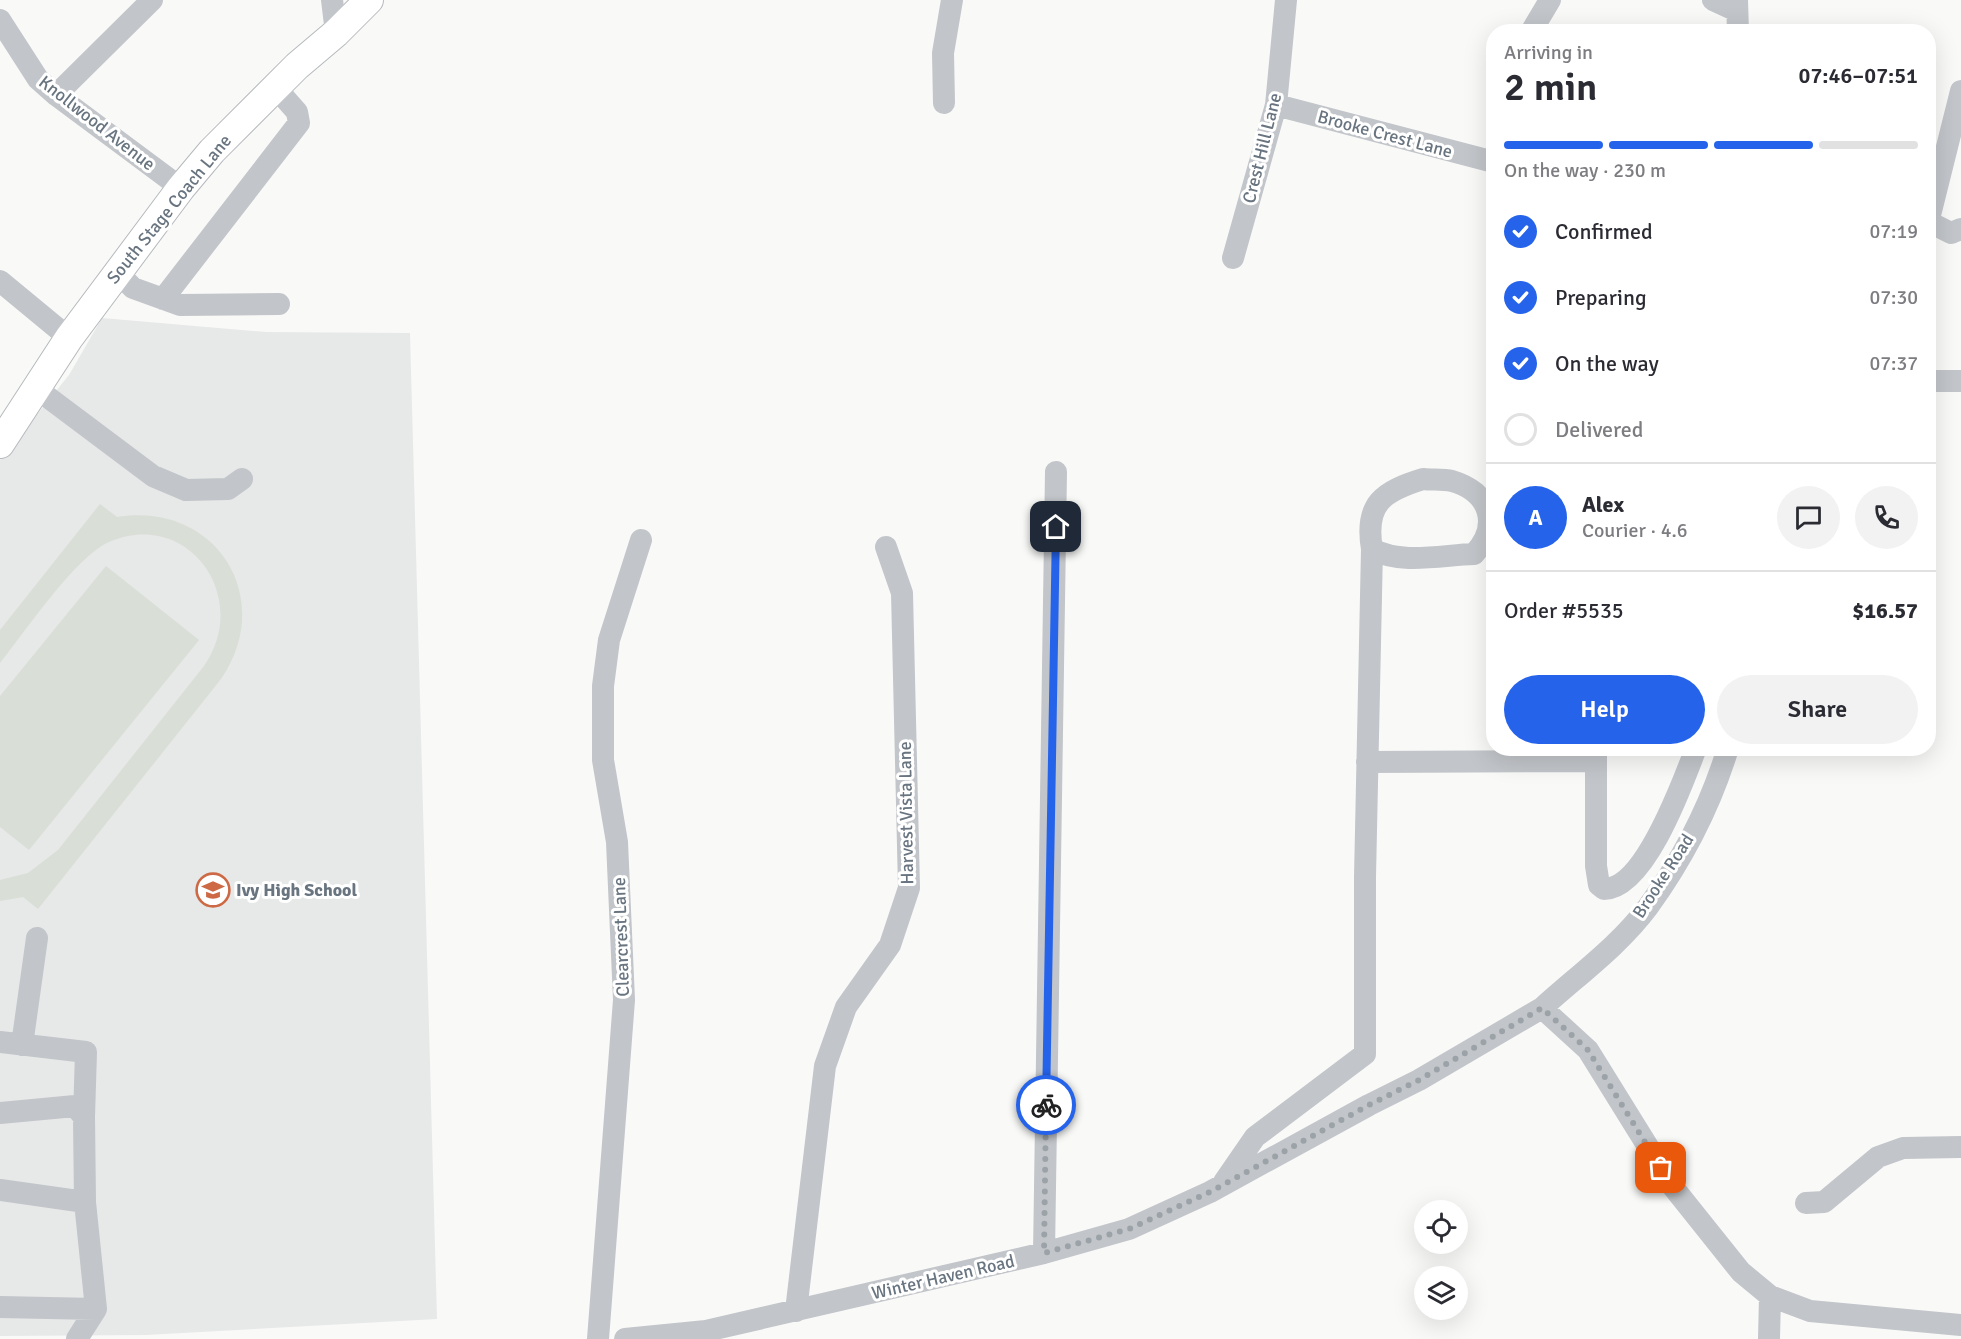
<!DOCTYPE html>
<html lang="en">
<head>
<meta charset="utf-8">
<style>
	:root { --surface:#fff; --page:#f2f2f3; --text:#2b2b33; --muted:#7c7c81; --line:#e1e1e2; --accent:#2563eb }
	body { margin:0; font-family:Signika,sans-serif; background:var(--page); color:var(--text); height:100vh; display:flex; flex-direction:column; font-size:22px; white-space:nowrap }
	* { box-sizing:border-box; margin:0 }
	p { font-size:20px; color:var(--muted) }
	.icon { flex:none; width:33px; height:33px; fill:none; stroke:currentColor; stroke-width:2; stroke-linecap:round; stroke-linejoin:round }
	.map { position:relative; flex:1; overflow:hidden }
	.panel { position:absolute; left:1486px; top:24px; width:450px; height:732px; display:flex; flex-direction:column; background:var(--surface); border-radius:24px; box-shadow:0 6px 24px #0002 }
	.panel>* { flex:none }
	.controls { position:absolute; left:1414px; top:1200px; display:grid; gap:12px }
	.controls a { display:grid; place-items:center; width:54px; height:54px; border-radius:50%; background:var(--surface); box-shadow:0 6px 24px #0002; font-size:30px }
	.pin { position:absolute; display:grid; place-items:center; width:51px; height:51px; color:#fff; margin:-26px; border-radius:12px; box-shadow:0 3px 9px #0006 }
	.courier { position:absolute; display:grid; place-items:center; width:60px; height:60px; margin:-30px; border:4px solid #2563eb; border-radius:50%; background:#fff; color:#222; box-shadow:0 2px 8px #0007 }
	.overview em { font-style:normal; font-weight:600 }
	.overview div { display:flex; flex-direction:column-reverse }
	.overview { display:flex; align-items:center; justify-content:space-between; height:102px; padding:0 18px }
	h1 { font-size:39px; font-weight:600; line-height:45px }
	.bar { display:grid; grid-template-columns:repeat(4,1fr); gap:9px 6px; align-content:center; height:72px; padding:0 18px }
	.bar i { height:8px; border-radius:4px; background:var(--line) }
	.bar .current { background:var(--accent) }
	.bar p { grid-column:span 4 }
	.line { display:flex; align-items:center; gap:15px; padding:0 18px; border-top:2px solid var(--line) }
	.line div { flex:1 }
	.round { display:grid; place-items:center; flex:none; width:63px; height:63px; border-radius:32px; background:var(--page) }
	ol { padding:0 18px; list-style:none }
	li { display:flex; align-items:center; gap:18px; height:66px }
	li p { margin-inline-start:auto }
	li .icon { padding:6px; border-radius:50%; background:var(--accent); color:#fff; stroke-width:4 }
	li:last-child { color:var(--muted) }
	li i { width:33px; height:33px; border:3px solid var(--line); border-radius:50% }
	.cta { display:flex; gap:12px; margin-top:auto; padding:12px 18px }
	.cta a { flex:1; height:69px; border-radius:36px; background:var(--accent); color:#fff; font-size:24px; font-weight:600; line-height:69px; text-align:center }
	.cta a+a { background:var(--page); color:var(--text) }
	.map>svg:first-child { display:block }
</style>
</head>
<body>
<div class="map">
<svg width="1961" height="1339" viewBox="0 0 1961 1339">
	<rect width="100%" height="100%" fill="#f9f9f8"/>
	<path fill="#e7e8e8" d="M102,318L266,332L410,333L437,1319L146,1335L0,1336V460L69,375Z"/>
	<path fill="#d9ded7" d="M100,504L117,517C215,501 277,597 221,679L38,909L23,897L0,901V880L28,873L58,850L204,666C252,597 188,508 109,542C76,556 25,632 0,663V630Z
		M106,566L199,640L29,850L0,827V696Z"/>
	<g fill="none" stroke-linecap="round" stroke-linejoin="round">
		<defs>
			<path id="major" d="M0,444L69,338L181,188L212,151L297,66L336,33L369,0"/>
		</defs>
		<use href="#major" stroke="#b6b9bd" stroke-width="30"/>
		<path stroke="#c2c5c9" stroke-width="22" d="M332,0L336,33
			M1713,0L1737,11
			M1737,0L1738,32
			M0,20L38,79L56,95L181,188
			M1531,32L1550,0
			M56,95L152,0
			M944,103L943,53L952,0
			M1276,105L1494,162
			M1929,219L1961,91
			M1929,222L1951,233L1961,229
			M1233,258L1276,105L1286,0
			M117,272L133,288L180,305L279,304
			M0,281L69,338
			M163,299L299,123L297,112L275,87
			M1929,381H1961
			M37,389L153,476L186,490L228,489L242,479
			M1423,479C1432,480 1443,479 1452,481C1490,492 1501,525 1474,554C1442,555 1401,565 1372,549C1364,503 1384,491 1423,479Z
			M1596,748V866L1599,885L1604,889C1645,889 1683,782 1696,748
			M1367,762L1596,761
			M1542,1008C1577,976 1619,946 1648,907C1682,860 1711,804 1728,748
			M0,1042L86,1052L84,1117
			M22,1045L37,938
			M0,1113L75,1106L84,1117L85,1202
			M1224,1182L1255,1137L1365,1054V877L1372,549
			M0,1190L85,1202L96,1309
			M1806,1203L1824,1202L1878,1157L1903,1148L1961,1147
			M1044,1253L1056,472
			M0,1307L96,1309L77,1339
			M796,1311L825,1066L846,1007L890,945L909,888L902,593L886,547
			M598,1339L624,1000L617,842L603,760V686L609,640L641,540
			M625,1339L706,1331L1044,1253L1129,1229L1210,1192L1369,1105L1419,1080L1542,1008L1588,1050L1673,1187L1741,1272L1770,1296L1810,1311L1961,1325
			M1769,1339L1770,1296"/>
		<use href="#major" stroke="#fff" stroke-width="28"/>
	</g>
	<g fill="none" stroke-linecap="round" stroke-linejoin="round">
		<path stroke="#9ba3a9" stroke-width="6" stroke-dasharray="0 10.8" d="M1046,1105L1044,1253L1129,1229L1210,1192L1369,1105L1419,1080L1542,1008L1588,1050L1661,1168"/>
		<path stroke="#2563eb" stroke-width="8" d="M1046,1105L1056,527"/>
	</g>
	<defs>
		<symbol id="school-ring" viewBox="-11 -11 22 22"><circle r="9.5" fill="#fff" stroke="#cd6944" stroke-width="1.5"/><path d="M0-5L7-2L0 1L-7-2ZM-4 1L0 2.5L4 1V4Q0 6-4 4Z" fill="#cd6944"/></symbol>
	</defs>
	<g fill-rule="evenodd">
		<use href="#school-ring" x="194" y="871" width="38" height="38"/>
	</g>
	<g text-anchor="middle" stroke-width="6" stroke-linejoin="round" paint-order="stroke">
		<g font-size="18" fill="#68747f" stroke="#fff">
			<text transform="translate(97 123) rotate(38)" y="6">Knollwood Avenue</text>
			<text transform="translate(1385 134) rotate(15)" y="6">Brooke Crest Lane</text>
			<text transform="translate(1262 148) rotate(-76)" y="6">Crest Hill Lane</text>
			<text transform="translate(169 209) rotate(-51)" y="6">South Stage Coach Lane</text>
			<text transform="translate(906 813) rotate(-91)" y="6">Harvest Vista Lane</text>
			<text transform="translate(1663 876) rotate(-57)" y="6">Brooke Road</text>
			<text transform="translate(621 937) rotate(-92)" y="6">Clearcrest Lane</text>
			<text transform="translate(943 1277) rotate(-13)" y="6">Winter Haven Road</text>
		</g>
		<g font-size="18" font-weight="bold" fill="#68747f" stroke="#fff" text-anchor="start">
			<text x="236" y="896">Ivy High School</text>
		</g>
	</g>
</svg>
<div class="controls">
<a><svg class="icon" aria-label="locate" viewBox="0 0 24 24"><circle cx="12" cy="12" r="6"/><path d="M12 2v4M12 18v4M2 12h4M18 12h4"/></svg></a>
<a><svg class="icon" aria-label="layers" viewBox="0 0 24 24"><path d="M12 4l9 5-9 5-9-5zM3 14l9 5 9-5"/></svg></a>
</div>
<div class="pin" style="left:1661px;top:1168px;background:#ea580c"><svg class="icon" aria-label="bag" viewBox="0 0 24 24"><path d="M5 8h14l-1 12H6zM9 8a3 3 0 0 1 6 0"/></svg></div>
<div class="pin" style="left:1056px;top:527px;background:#1f2937"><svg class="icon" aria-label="home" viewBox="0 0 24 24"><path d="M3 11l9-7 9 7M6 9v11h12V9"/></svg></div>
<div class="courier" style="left:1046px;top:1105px"><svg class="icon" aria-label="bike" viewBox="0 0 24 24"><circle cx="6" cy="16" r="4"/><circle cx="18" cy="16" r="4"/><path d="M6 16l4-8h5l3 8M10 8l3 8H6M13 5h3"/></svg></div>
<section class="panel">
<div class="overview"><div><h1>2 min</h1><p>Arriving in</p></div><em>07:46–07:51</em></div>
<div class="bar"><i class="current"></i><i class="current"></i><i class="current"></i><i></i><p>On the way · 230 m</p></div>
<ol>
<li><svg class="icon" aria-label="check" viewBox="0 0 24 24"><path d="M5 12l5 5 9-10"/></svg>Confirmed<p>07:19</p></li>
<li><svg class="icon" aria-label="check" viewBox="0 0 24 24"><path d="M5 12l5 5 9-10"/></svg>Preparing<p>07:30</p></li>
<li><svg class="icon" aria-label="check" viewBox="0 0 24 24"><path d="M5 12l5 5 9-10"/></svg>On the way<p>07:37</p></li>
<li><i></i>Delivered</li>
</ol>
<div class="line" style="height:108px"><b class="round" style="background:var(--accent);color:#fff">A</b><div><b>Alex</b><p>Courier · 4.6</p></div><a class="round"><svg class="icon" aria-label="chat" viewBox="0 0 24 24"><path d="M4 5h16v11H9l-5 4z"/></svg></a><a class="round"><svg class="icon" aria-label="phone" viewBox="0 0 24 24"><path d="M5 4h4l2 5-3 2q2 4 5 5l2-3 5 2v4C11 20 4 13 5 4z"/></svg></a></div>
<div class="line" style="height:78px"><div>Order #5535</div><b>$16.57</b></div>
<div class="cta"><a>Help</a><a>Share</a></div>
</section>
</div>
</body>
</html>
